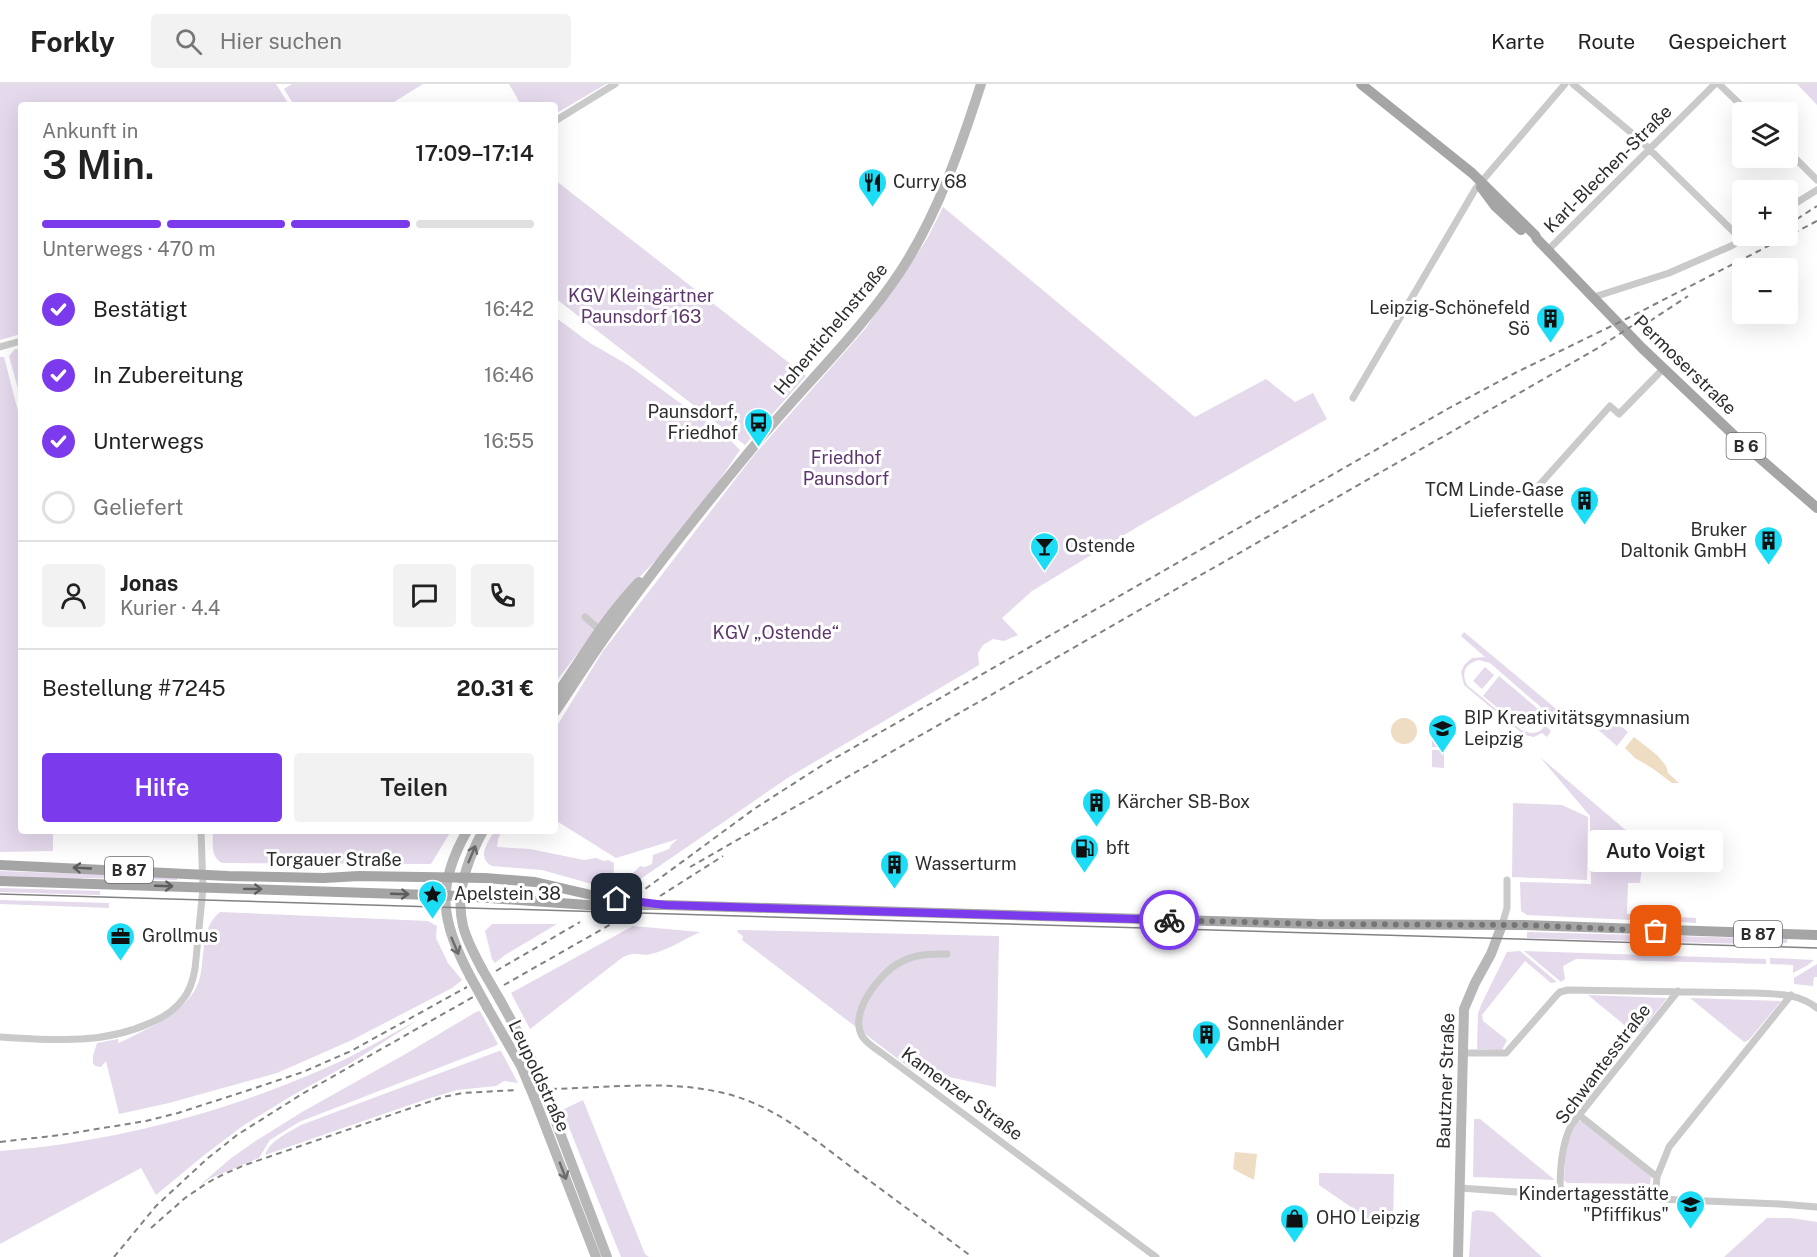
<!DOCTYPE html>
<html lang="de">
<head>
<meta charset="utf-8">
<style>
	:root { --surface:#fff; --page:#f2f2f2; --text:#222; --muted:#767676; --line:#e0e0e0; --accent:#7c3aed }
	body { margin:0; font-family:"Public Sans",sans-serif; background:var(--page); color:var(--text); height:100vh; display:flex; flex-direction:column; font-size:22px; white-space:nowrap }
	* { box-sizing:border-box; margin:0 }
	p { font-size:20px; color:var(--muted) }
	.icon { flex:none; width:33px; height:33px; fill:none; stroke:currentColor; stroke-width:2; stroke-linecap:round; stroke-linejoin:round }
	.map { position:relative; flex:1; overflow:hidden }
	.panel { position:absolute; left:18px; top:18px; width:540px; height:732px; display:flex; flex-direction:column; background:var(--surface); border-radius:6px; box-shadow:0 6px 24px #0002 }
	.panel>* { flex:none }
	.buttons { position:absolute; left:1732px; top:18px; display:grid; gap:12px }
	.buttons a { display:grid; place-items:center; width:66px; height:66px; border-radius:6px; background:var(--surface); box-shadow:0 6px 24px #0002; font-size:30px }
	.pin { position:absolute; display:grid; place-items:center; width:51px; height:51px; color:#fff; margin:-26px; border-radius:12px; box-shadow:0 3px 9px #0006 }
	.courier { position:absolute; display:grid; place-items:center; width:60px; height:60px; margin:-30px; border:4px solid #7c3aed; border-radius:50%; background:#fff; color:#222; box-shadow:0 2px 8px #0007 }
	.bubble { position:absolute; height:42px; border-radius:6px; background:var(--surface); box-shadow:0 6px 24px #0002; font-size:20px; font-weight:600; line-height:42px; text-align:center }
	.summary em { font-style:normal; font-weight:600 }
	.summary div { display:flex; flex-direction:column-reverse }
	.summary { display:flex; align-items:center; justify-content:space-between; height:102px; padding:0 24px }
	h1 { font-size:39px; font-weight:600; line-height:45px }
	.bar { display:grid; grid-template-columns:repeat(4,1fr); gap:9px 6px; align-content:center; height:72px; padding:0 24px }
	.bar i { height:8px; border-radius:4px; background:var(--line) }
	.bar .selected { background:var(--accent) }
	.bar p { grid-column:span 4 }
	.line { display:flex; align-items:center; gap:15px; padding:0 24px; border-top:2px solid var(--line) }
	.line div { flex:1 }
	.round { display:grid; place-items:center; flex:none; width:63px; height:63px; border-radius:6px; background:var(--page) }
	ol { padding:0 24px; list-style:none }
	li { display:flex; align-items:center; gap:18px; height:66px }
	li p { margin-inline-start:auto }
	li .icon { padding:6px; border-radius:50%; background:var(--accent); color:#fff; stroke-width:4 }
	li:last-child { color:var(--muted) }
	li i { width:33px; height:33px; border:3px solid var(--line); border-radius:50% }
	.action { display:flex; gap:12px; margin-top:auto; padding:12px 24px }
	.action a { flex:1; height:69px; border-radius:6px; background:var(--accent); color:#fff; font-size:24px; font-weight:600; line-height:69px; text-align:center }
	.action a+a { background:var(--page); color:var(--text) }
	header { display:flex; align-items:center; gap:36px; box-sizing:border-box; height:84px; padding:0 30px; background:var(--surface); border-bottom:2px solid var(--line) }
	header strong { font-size:28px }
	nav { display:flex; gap:33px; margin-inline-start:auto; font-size:21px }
	.search { width:420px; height:54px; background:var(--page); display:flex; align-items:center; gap:15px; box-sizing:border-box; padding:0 21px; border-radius:6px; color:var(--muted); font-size:22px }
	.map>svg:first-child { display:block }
</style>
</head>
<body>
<header>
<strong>Forkly</strong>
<div class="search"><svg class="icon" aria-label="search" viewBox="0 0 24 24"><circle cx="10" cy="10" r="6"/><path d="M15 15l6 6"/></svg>Hier suchen</div>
<nav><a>Karte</a><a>Route</a><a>Gespeichert</a></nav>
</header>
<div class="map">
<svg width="1817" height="1173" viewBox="0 0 1817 1173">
	<rect width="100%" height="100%" fill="#fff"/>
	<path fill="#e5d9ec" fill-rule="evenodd" d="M0,0H276L288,19L282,21H21V250L0,256Z
		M292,0H423L389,21H294L284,5Z
		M509,0H606L555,30V21H521Z
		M1797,0H1817V21Z
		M555,96L806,292L745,361L555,214Z
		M943,123L1195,333L1266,295L1295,318L1313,309L1327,335L1139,442L1032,507L1002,534L1018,551L1004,557L993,555L983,561L978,569L979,581L789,693L639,796L633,789L640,782L645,783L652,780L653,771L669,765L671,761L678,755L616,774L555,736V645L603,567L754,371L865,245L927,155Z
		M555,233L590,259L628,281L728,354L740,366L716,401L659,473L623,510L555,599Z
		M15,265H21V316L9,272Z
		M0,273H4L21,339V747H53V767L0,768Z
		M1464,548L1567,634L1563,638L1548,626L1549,636L1547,643L1551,647L1547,653L1542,649L1534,653L1524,651L1464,601L1461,588L1465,580L1472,574L1485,573L1461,552ZM1479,576L1490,579L1542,624C1553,642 1538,656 1520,645L1467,601C1461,589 1465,579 1479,576Z
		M1485,583L1494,591L1482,605L1473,597Z
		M1499,592L1538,625L1523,644L1483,612Z
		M1606,630L1628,648L1617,662L1595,643Z
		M1432,644L1444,645L1443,663H1432Z
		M1432,666H1444V684L1432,683Z
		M1540,673L1628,748L1626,771L1643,775L1640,799H1628L1627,830L1653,831L1652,837L1527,831L1521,827L1520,798L1591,800L1590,732Z
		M1513,719L1562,721L1588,733L1587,796L1512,793Z
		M213,747H451L431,780L222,779C210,772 213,760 213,747Z
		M494,747H502L498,755L497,763L530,765L584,776L596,774L604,777L608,776L614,779L613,806L542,786L492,782C476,773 488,759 494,747Z
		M0,787L176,793L177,794V796L85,794L57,796L0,794Z
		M0,804L100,807V811L0,808Z
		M0,816L109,819V824L0,820Z
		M220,828L428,837L437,842L436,854L448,879L462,896L452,904L352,956L277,989L169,1019L119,1030L106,977L101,983L96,982L93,980V972L97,959L118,955V959L123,957C149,944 189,927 199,897C206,874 199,845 220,828Z
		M1662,832L1696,834V839L1662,837Z
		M492,840H557L505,871L495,879L492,875L485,847Z
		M633,842L700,848C685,855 668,866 651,870C639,873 638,866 623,873L530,945L511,909Z
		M738,846L999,852L996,1003L911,985L742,856L743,852L737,848Z
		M1527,848L1745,854L1744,860L1527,854Z
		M1749,854L1787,855V859L1749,858Z
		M1520,867L1557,898L1551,899L1525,877L1482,931L1483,937L1507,956L1502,966L1477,965L1478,930L1481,921L1507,868Z
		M1524,867L1766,875V880L1576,875L1563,882L1565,895L1561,898Z
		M1770,874L1814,876L1808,881L1793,889V881L1770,880Z
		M1817,880V893H1814L1813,902L1794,900V894Z
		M1588,911L1667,914L1641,947L1634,949Z
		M1690,914L1781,917L1749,956L1744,958Z
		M480,927L498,960L495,962L299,1038L270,1056L259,1074L211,1094L199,1102L230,1075L254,1058L302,1028L409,968L476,928Z
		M418,936L349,980L293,1011L244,1041L203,1072L156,1111L141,1084L0,1160V1067C117,1058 231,1027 337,979C365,966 391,950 418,936Z
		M499,967H501L518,999L504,997L496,1002L457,1006L424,1016L265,1071C270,1056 288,1049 301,1041Z
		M583,1016L645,1170L649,1173H621L562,1026Z
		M1474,1035H1480L1555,1096L1473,1093Z
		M1577,1037H1582L1651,1092L1650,1100L1567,1099L1564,1096L1566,1062Z
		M1319,1089L1394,1090L1393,1145L1367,1134L1319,1101Z
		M1477,1126L1493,1128L1542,1173H1469L1472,1128Z
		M1767,1134H1791L1817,1138V1173H1724Z"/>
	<path fill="#eedcc3" d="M1391 647a13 13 0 1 1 26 0a13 13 0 1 1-26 0Z
		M1634,653L1657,671L1666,682L1668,689L1679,699H1672L1652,684L1635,674L1625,664Z
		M1235,1068L1257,1070L1254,1096L1233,1085Z"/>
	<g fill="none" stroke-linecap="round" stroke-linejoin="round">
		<path stroke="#cacaca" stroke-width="7" d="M1573,0L1640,56L1742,156
			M1719,0L1748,28
			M555,37L615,0
			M1788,67L1817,96
			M1788,124L1817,106
			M1548,166L1715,0
			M1594,213L1669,189L1731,162L1748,152
			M0,263L21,257
			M1353,314L1476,104L1565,0
			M1534,407L1610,322L1619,330L1664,284
			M585,533L600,546
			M1502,841L1507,824V796
			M947,870C931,870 915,870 901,878C880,888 849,928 862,952C866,959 876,965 883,970L1156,1173
			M0,953C51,956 102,961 150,939C162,934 175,926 183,915C190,907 193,896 195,885L203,804L201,747
			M1463,969H1506L1556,912L1560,908L1568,906L1753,909C1776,910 1798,909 1817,924
			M1579,1031L1657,1093
			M1460,1104L1560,1111L1780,1120L1817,1123
			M1560,1111C1560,1087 1561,1060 1572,1040L1678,907
			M1655,1114L1657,1093L1669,1063L1791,911"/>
		<path stroke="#b7b7b7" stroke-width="10" d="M555,613C582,574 606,532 639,498
			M555,628C575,599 593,569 614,541C658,479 706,420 754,362C802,303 858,251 900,188C938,130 960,65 981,0
			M467,747C435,803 441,837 470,892
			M482,885C475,871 467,858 463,842C455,809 467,776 483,747
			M500,916L528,967L541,1001
			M487,923L521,982L529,1001
			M546,1012L607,1173
			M534,1013L596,1173
			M1458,1173L1464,925L1475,899L1491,870L1502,841"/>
		<path stroke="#a5a5a5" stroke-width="10" d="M1361,0L1472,89L1535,151L1537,155L1642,264L1740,357L1817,424
			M1481,103L1495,122L1521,146
			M0,781L228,792L324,794L359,792L485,794L535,798L600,813
			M0,797L461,812L588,821
			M665,821L1317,840L1524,841L1817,851"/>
		<path stroke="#828282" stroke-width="1.5" d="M0,810L1817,864"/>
		<path stroke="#828282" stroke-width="2" stroke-dasharray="6 4.5" stroke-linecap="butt" d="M1788,141L1817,122
			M1641,243L1688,212
			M690,783L1598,264L1644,234
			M637,811L754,725L821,682L1451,323L1515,289L1628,234L1817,137
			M660,812L723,772
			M496,887L580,838
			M504,901L613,839
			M551,1005C606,1004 665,996 719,1008C773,1019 816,1057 859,1089C897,1117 935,1145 972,1173
			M0,1058L60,1051L146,1037L178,1029L249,1006L303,988L351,967L467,903
			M151,1144L185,1114L207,1099L224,1090L245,1081L443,1013L463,1009L517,1006
			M114,1173L156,1122L208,1074L237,1051L302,1010L473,913"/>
		<path stroke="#b7b7b7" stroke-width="10" d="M482,885L500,916
			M470,892L487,923
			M529,1001L534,1013
			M541,1001L546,1012"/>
		<path stroke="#a5a5a5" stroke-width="10" d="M588,821H665"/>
	</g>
	<defs><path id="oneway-shaft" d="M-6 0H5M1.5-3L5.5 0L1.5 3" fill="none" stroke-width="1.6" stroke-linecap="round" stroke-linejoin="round" transform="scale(1.5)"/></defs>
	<g stroke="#6b6b6b">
		<use href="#oneway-shaft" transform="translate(472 770) rotate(-67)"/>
		<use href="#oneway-shaft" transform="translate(455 862) rotate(67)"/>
		<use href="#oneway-shaft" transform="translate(563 1087) rotate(69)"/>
	</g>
	<g stroke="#5d5d5d">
		<use href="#oneway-shaft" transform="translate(82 784) rotate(-177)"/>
		<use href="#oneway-shaft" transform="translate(164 802) rotate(2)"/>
		<use href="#oneway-shaft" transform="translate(253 805) rotate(1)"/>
		<use href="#oneway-shaft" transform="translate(400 810) rotate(2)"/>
	</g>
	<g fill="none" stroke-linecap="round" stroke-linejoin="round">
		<path stroke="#767676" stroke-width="6" stroke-dasharray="0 10.8" d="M1169,836L1317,840L1524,841L1656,847"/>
		<path stroke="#7c3aed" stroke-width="8" d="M617,815L665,821L1169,836"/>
	</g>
	<defs>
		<symbol id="restaurant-pin" viewBox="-11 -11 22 30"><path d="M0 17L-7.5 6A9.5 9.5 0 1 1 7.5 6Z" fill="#1dddf6" stroke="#fff"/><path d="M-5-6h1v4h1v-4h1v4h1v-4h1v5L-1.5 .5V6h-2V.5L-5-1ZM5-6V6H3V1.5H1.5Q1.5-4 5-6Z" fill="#111"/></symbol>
		<symbol id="building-pin" viewBox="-11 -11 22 30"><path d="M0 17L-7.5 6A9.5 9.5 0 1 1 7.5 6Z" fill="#1dddf6" stroke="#fff"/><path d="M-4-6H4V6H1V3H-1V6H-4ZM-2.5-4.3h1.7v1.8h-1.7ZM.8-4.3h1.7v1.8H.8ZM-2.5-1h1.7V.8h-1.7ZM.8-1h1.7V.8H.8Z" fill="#111"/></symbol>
		<symbol id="bus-pin" viewBox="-11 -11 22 30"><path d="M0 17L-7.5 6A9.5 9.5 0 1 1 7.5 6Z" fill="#1dddf6" stroke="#fff"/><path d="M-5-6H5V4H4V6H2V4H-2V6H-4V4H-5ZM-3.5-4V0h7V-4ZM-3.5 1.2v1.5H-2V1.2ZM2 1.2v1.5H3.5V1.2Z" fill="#111"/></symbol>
		<symbol id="bar-pin" viewBox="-11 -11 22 30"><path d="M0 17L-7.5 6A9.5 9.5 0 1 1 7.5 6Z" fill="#1dddf6" stroke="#fff"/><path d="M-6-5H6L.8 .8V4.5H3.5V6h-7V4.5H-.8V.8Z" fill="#111"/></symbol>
		<symbol id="school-pin" viewBox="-11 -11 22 30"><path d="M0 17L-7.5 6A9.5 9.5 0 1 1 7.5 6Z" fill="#1dddf6" stroke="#fff"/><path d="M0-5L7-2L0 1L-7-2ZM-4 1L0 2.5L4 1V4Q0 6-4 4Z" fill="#111"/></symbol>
		<symbol id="fuel-pin" viewBox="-11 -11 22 30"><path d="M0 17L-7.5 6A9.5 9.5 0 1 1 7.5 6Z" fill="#1dddf6" stroke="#fff"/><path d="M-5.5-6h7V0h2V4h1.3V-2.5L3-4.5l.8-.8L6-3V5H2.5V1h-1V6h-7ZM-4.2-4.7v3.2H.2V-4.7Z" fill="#111"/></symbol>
		<symbol id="sight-pin" viewBox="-11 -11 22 30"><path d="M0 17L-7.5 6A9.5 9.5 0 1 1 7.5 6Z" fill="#1dddf6" stroke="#fff"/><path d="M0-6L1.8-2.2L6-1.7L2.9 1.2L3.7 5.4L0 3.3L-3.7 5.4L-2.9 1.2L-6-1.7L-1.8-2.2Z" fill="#111"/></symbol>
		<symbol id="office-pin" viewBox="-11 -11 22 30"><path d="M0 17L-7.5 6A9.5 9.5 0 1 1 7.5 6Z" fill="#1dddf6" stroke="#fff"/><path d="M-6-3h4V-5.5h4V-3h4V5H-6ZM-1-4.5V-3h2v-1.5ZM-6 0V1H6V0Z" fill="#111"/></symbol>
		<symbol id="shop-pin" viewBox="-11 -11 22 30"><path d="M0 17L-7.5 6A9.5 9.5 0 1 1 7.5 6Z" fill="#1dddf6" stroke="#fff"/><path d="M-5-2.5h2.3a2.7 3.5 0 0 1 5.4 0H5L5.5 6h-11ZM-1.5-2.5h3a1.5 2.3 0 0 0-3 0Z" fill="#111"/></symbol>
	</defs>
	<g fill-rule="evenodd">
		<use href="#restaurant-pin" x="856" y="82" width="33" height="45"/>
		<use href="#building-pin" x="1534" y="218" width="33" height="45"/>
		<use href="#bus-pin" x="742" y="322" width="33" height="45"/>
		<use href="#building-pin" x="1568" y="400" width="33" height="45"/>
		<use href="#building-pin" x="1752" y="440" width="33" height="45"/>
		<use href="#bar-pin" x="1028" y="446" width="33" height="45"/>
		<use href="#school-pin" x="1426" y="628" width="33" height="45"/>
		<use href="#building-pin" x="1080" y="702" width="33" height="45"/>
		<use href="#fuel-pin" x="1068" y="748" width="33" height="45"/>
		<use href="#building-pin" x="878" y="764" width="33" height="45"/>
		<use href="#sight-pin" x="416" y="794" width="33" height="45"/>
		<use href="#office-pin" x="104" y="836" width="33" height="45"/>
		<use href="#building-pin" x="1190" y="934" width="33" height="45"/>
		<use href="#school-pin" x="1674" y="1104" width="33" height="45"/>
		<use href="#shop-pin" x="1278" y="1118" width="33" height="45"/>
	</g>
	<g text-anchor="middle" stroke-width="6" stroke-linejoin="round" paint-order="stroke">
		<g fill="#fff" stroke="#6c6c6c" stroke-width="1.5">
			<rect x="1726.5" y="349" width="39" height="26" rx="4.5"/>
			<rect x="105" y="773" width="48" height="26" rx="4.5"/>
			<rect x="1734" y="837" width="48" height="26" rx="4.5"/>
		</g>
		<g font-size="16" font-weight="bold" fill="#2d2d2d">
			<text x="1746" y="368">B 6</text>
			<text x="129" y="792">B 87</text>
			<text x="1758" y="856">B 87</text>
		</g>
		<g font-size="18" fill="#2d2d2d" stroke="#fff">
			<text transform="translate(1608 85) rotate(-45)" y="6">Karl-Blechen-Straße</text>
			<text transform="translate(831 245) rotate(-50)" y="6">Hohentichelnstraße</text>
			<text transform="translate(1685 281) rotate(44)" y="6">Permoserstraße</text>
			<text x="334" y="782">Torgauer Straße</text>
			<text transform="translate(1603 980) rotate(-53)" y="6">Schwantesstraße</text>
			<text transform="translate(539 992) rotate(65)" y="6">Leupoldstraße</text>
			<text transform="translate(1446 997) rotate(-88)" y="6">Bautzner Straße</text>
			<text transform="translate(962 1010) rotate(36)" y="6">Kamenzer Straße</text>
		</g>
		<g font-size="18" fill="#2d2d2d" stroke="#fff" text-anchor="start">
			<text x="893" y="104">Curry 68</text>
			<text x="1530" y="230" text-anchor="end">Leipzig-Schönefeld<tspan x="1530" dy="21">Sö</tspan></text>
			<text x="738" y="334" text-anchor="end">Paunsdorf,<tspan x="738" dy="21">Friedhof</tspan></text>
			<text x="1564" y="412" text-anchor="end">TCM Linde-Gase<tspan x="1564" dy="21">Lieferstelle</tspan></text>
			<text x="1747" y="452" text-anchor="end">Bruker<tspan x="1747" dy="21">Daltonik GmbH</tspan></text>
			<text x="1065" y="468">Ostende</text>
			<text x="1464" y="640">BIP Kreativitätsgymnasium<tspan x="1464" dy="21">Leipzig</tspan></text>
			<text x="1117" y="724">Kärcher SB-Box</text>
			<text x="1106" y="770">bft</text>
			<text x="915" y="786">Wasserturm</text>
			<text x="454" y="816">Apelstein 38</text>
			<text x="142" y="858">Grollmus</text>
			<text x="1227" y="946">Sonnenländer<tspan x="1227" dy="21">GmbH</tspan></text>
			<text x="1669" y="1116" text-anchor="end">Kindertagesstätte<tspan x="1669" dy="21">"Pfiffikus"</tspan></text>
			<text x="1316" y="1140">OHO Leipzig</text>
		</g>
		<g font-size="18" fill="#5d366d" stroke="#fff">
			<text x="641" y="218">KGV Kleingärtner<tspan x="641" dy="21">Paunsdorf 163</tspan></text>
			<text x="846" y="380">Friedhof<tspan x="846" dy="21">Paunsdorf</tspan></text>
			<text x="776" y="555">KGV „Ostende“</text>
		</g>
	</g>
</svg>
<div class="buttons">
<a><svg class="icon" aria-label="layers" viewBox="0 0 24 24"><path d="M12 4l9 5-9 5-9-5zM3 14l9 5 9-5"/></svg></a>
<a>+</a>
<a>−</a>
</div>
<div class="pin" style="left:1656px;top:847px;background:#ea580c"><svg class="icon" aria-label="bag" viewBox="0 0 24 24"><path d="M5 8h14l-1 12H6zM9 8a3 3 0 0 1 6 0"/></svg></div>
<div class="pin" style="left:617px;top:815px;background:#1f2937"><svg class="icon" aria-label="home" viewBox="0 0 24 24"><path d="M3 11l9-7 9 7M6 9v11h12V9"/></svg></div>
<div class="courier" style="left:1169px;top:836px"><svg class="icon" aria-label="bike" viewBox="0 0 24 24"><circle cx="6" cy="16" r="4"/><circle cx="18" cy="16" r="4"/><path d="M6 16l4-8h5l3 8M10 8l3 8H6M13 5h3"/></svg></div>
<div class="bubble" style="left:1588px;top:746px;width:135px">Auto Voigt</div>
<section class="panel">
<div class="summary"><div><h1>3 Min.</h1><p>Ankunft in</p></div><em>17:09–17:14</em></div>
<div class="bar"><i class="selected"></i><i class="selected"></i><i class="selected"></i><i></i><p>Unterwegs · 470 m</p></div>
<ol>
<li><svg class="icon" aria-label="check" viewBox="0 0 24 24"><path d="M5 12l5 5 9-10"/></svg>Bestätigt<p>16:42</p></li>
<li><svg class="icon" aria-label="check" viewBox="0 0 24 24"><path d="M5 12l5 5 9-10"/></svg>In Zubereitung<p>16:46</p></li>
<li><svg class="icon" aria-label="check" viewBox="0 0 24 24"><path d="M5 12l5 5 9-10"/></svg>Unterwegs<p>16:55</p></li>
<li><i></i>Geliefert</li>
</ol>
<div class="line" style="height:108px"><a class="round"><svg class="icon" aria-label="person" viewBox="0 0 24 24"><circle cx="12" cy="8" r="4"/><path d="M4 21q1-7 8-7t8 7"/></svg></a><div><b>Jonas</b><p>Kurier · 4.4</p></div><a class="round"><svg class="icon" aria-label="chat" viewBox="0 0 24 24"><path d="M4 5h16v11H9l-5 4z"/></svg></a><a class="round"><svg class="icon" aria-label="phone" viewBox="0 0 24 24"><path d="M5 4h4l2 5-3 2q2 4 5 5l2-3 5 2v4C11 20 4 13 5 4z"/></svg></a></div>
<div class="line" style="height:78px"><div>Bestellung #7245</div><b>20.31 €</b></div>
<div class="action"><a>Hilfe</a><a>Teilen</a></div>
</section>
</div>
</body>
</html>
